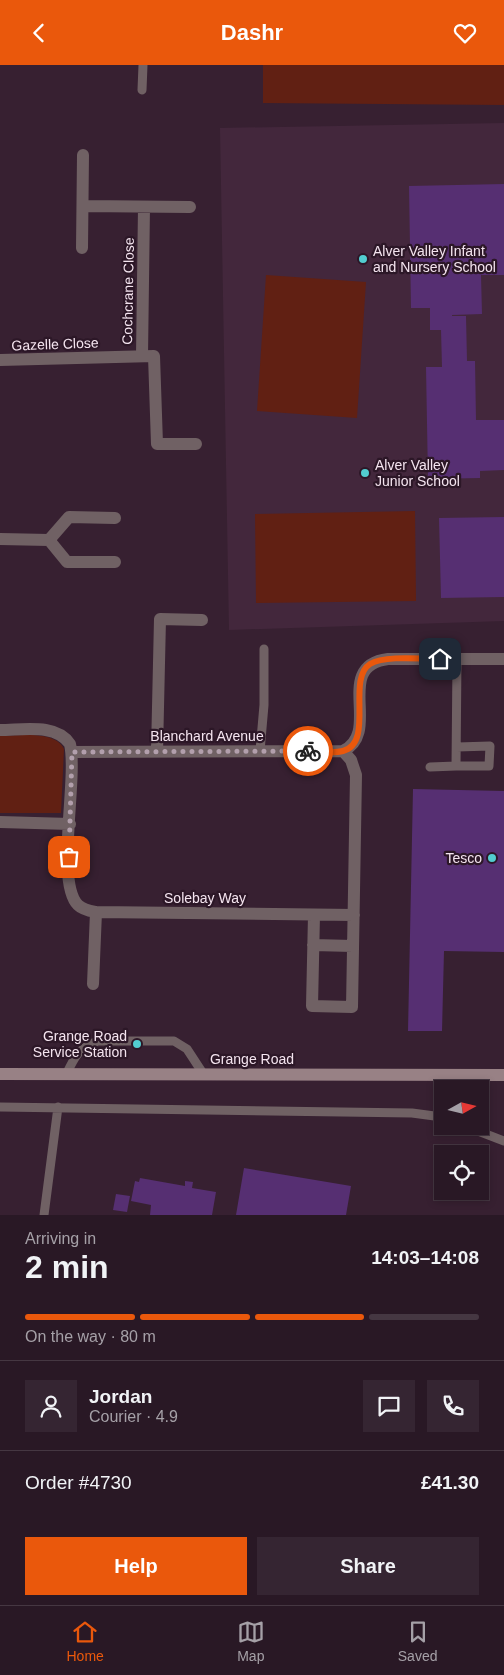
<!DOCTYPE html>
<html lang="en">
<head>
<meta charset="utf-8">
<style>
	:root { --surface:#291825; --page:#352532; --text:#f1f3f6; --muted:#a5a0a7; --line:#453742; --accent:#ea580c }
	body { margin:0; font-family:Arial,sans-serif; background:var(--page); color:var(--text); height:100vh; display:flex; flex-direction:column; font-size:19px; white-space:nowrap }
	* { box-sizing:border-box; margin:0 }
	p { font-size:16px; color:var(--muted) }
	.icon { flex:none; width:28px; height:28px; fill:none; stroke:currentColor; stroke-width:2; stroke-linecap:round; stroke-linejoin:round }
	.map { position:relative; height:1150px; overflow:hidden }
	.details { display:flex; flex-direction:column; background:var(--surface); flex:1 }
	.details>* { flex:none }
	.needle { width:32px; rotate:82deg }
	.tools { position:absolute; left:434px; top:1015px; display:grid; gap:10px }
	.tools a { display:grid; place-items:center; width:55px; height:55px; border-radius:0px; background:var(--surface); box-shadow:0 2px 8px #0003,0 0 0 1px var(--line); font-size:25px }
	.pin { position:absolute; display:grid; place-items:center; width:42px; height:42px; color:#fff; margin:-21px; border-radius:10px; box-shadow:0 2px 8px #0006 }
	.courier { position:absolute; display:grid; place-items:center; width:50px; height:50px; margin:-25px; border:4px solid #ea580c; border-radius:50%; background:#fff; color:#222; box-shadow:0 1px 6px #0007 }
	.headline em { font-style:normal; font-weight:700 }
	.headline div { display:flex; flex-direction:column-reverse }
	.headline { display:flex; align-items:center; justify-content:space-between; height:85px; padding:0 25px }
	h1 { font-size:32px; font-weight:700; line-height:38px }
	.bar { display:grid; grid-template-columns:repeat(4,1fr); gap:8px 5px; align-content:center; height:60px; padding:0 25px }
	.bar i { height:6px; border-radius:4px; background:var(--line) }
	.bar .on { background:var(--accent) }
	.bar p { grid-column:span 4 }
	.line { display:flex; align-items:center; gap:12px; padding:0 25px; border-top:1px solid var(--line) }
	.line div { flex:1 }
	.round { display:grid; place-items:center; flex:none; width:52px; height:52px; border-radius:0px; background:var(--page) }
	.button { display:flex; gap:10px; margin-top:auto; padding:10px 25px }
	.button a { flex:1; height:58px; border-radius:0px; background:var(--accent); color:#fff; font-size:20px; font-weight:700; line-height:58px; text-align:center }
	.button a+a { background:var(--page); color:var(--text) }
	header { display:flex; justify-content:space-between; align-items:center; height:65px; padding:0 25px; background:var(--accent); color:#fff; font-size:22px; font-weight:700 }
	.tabs { display:flex; justify-content:space-around; align-items:center; height:70px; border-top:1px solid var(--line); background:var(--surface); font-size:14px; color:var(--muted) }
	.tabs a { display:grid; justify-items:center; gap:2px }
	.tabs .on { color:var(--accent) }
	.map>svg:first-child { display:block }
</style>
</head>
<body>
<header><svg class="icon" aria-label="back" viewBox="0 0 24 24"><path d="M15 5l-7 7 7 7"/></svg>Dashr<svg class="icon" aria-label="heart" viewBox="0 0 24 24"><path d="M12 20l-8-8c-3-5 5-10 8-4 3-6 11-1 8 4z"/></svg></header>
<div class="map">
<svg width="504" height="1150" viewBox="0 0 504 1150">
	<rect width="100%" height="100%" fill="#372031"/>
	<path fill="#43273c" d="M504,58V556L229,565L220,63Z"/>
	<path fill="#612013" d="M263,0H504V40L263,38Z
		M266,210L366,217L357,353L257,346Z
		M415,446L416,536L256,538L255,449Z
		M0,671C18,671 55,665 64,684L61,748H0Z"/>
	<path fill="#562f72" d="M504,119V210H481L482,249L452,250V251H466L467,296H475L476,355H504V405L480,406V413L428,414L426,302H442L441,265H430V243H411L409,121Z
		M504,452V532L441,533L439,453Z
		M413,724L504,726V887L444,886L442,966H408Z
		M244,1103L351,1121L346,1150H236Z
		M140,1113L185,1121V1116L193,1117L192,1123L216,1127L212,1150H150L151,1140L131,1136L135,1116L139,1117Z
		M116,1129L130,1131L127,1147L113,1145Z"/>
	<g fill="none" stroke-linecap="round" stroke-linejoin="round">
		<path stroke="#706164" stroke-width="9" d="M142,25L143,0
			M260,686L264,640V584
			M456,701H489L490,681L457,682
			M430,702L456,701L457,594
			M66,1010C74,993 79,982 98,976H174L187,984L204,1010
			M0,1042L412,1048L442,1052
			M465,1061L504,1076
			M44,1150L58,1042"/>
		<path stroke="#706164" stroke-width="12" d="M83,141L190,142
			M82,183L83,90
			M142,291L144,142
			M0,295L154,291L157,379H196
			M0,474L49,475
			M115,497H67L49,475L69,452L115,453
			M0,665C23,665 56,658 70,679C78,714 55,817 78,840C83,845 90,846 96,847L354,850
			M157,686L160,554L202,555
			M72,687L343,686C383,667 332,601 388,594H504
			M0,757L70,759
			M314,850L312,941L352,942L356,710L351,695L343,686
			M313,880L353,881
			M93,919L96,847"/>
		<path stroke="#988185" stroke-width="12" d="M0,1009L504,1010"/>
	</g>
	<g fill="none" stroke-linecap="round" stroke-linejoin="round">
		<path stroke="#b29fac" stroke-width="5" stroke-dasharray="0 9" d="M69,792L72,687L308,686"/>
		<path stroke="#ea580c" stroke-width="6" d="M308,686C318,686 332,689 343,686C375,678 346,614 370,599C385,590 422,594 440,594"/>
	</g>
	<g fill="#52cdd0" stroke="#2c1727" stroke-width="2">
		<circle cx="363" cy="194" r="5"/>
		<circle cx="365" cy="408" r="5"/>
		<circle cx="492" cy="793" r="5"/>
		<circle cx="137" cy="979" r="5"/>
	</g>
	<g text-anchor="middle" stroke-width="4.5" stroke-linejoin="round" paint-order="stroke">
		<g font-size="14" fill="#f4e4ef" stroke="#2c1727" text-anchor="start">
			<text x="373" y="191">Alver Valley Infant<tspan x="373" dy="16">and Nursery School</tspan></text>
			<text x="375" y="405">Alver Valley<tspan x="375" dy="16">Junior School</tspan></text>
			<text x="482" y="798" text-anchor="end">Tesco</text>
			<text x="127" y="976" text-anchor="end">Grange Road<tspan x="127" dy="16">Service Station</tspan></text>
		</g>
		<g font-size="14" fill="#f4e4ef" stroke="#2c1727">
			<text transform="translate(128 226) rotate(-89)" y="5">Cochcrane Close</text>
			<text transform="translate(55 279) rotate(-2)" y="5">Gazelle Close</text>
			<text x="207" y="676">Blanchard Avenue</text>
			<text x="205" y="838">Solebay Way</text>
			<text x="252" y="999">Grange Road</text>
		</g>
	</g>
</svg>
<div class="tools">
<a><svg class="needle" viewBox="-14 -14 28 28"><path d="M0-13l5 13h-10z" fill="#e53935"/><path d="M0 13l5-13h-10z" fill="#a5a0a7"/></svg></a>
<a><svg class="icon" aria-label="locate" viewBox="0 0 24 24"><circle cx="12" cy="12" r="6"/><path d="M12 2v4M12 18v4M2 12h4M18 12h4"/></svg></a>
</div>
<div class="pin" style="left:69px;top:792px;background:#ea580c"><svg class="icon" aria-label="bag" viewBox="0 0 24 24"><path d="M5 8h14l-1 12H6zM9 8a3 3 0 0 1 6 0"/></svg></div>
<div class="pin" style="left:440px;top:594px;background:#1f2937"><svg class="icon" aria-label="home" viewBox="0 0 24 24"><path d="M3 11l9-7 9 7M6 9v11h12V9"/></svg></div>
<div class="courier" style="left:308px;top:686px"><svg class="icon" aria-label="bike" viewBox="0 0 24 24"><circle cx="6" cy="16" r="4"/><circle cx="18" cy="16" r="4"/><path d="M6 16l4-8h5l3 8M10 8l3 8H6M13 5h3"/></svg></div>
</div>
<section class="details">
<div class="headline"><div><h1>2 min</h1><p>Arriving in</p></div><em>14:03–14:08</em></div>
<div class="bar"><i class="on"></i><i class="on"></i><i class="on"></i><i></i><p>On the way · 80 m</p></div>
<div class="line" style="height:90px"><a class="round"><svg class="icon" aria-label="person" viewBox="0 0 24 24"><circle cx="12" cy="8" r="4"/><path d="M4 21q1-7 8-7t8 7"/></svg></a><div><b>Jordan</b><p>Courier · 4.9</p></div><a class="round"><svg class="icon" aria-label="chat" viewBox="0 0 24 24"><path d="M4 5h16v11H9l-5 4z"/></svg></a><a class="round"><svg class="icon" aria-label="phone" viewBox="0 0 24 24"><path d="M5 4h4l2 5-3 2q2 4 5 5l2-3 5 2v4C11 20 4 13 5 4z"/></svg></a></div>
<div class="line" style="height:65px"><div>Order #4730</div><b>£41.30</b></div>
<div class="button"><a>Help</a><a>Share</a></div>
</section>
<nav class="tabs">
<a class="on"><svg class="icon" aria-label="home" viewBox="0 0 24 24"><path d="M3 11l9-7 9 7M6 9v11h12V9"/></svg>Home</a>
<a><svg class="icon" aria-label="map" viewBox="0 0 24 24"><path d="M3 6l6-2 6 2 6-2v14l-6 2-6-2-6 2zM9 4v14M15 6v14"/></svg>Map</a>
<a><svg class="icon" aria-label="saved" viewBox="0 0 24 24"><path d="M7 4h10v16l-5-4-5 4z"/></svg>Saved</a>
</nav>
</body>
</html>
